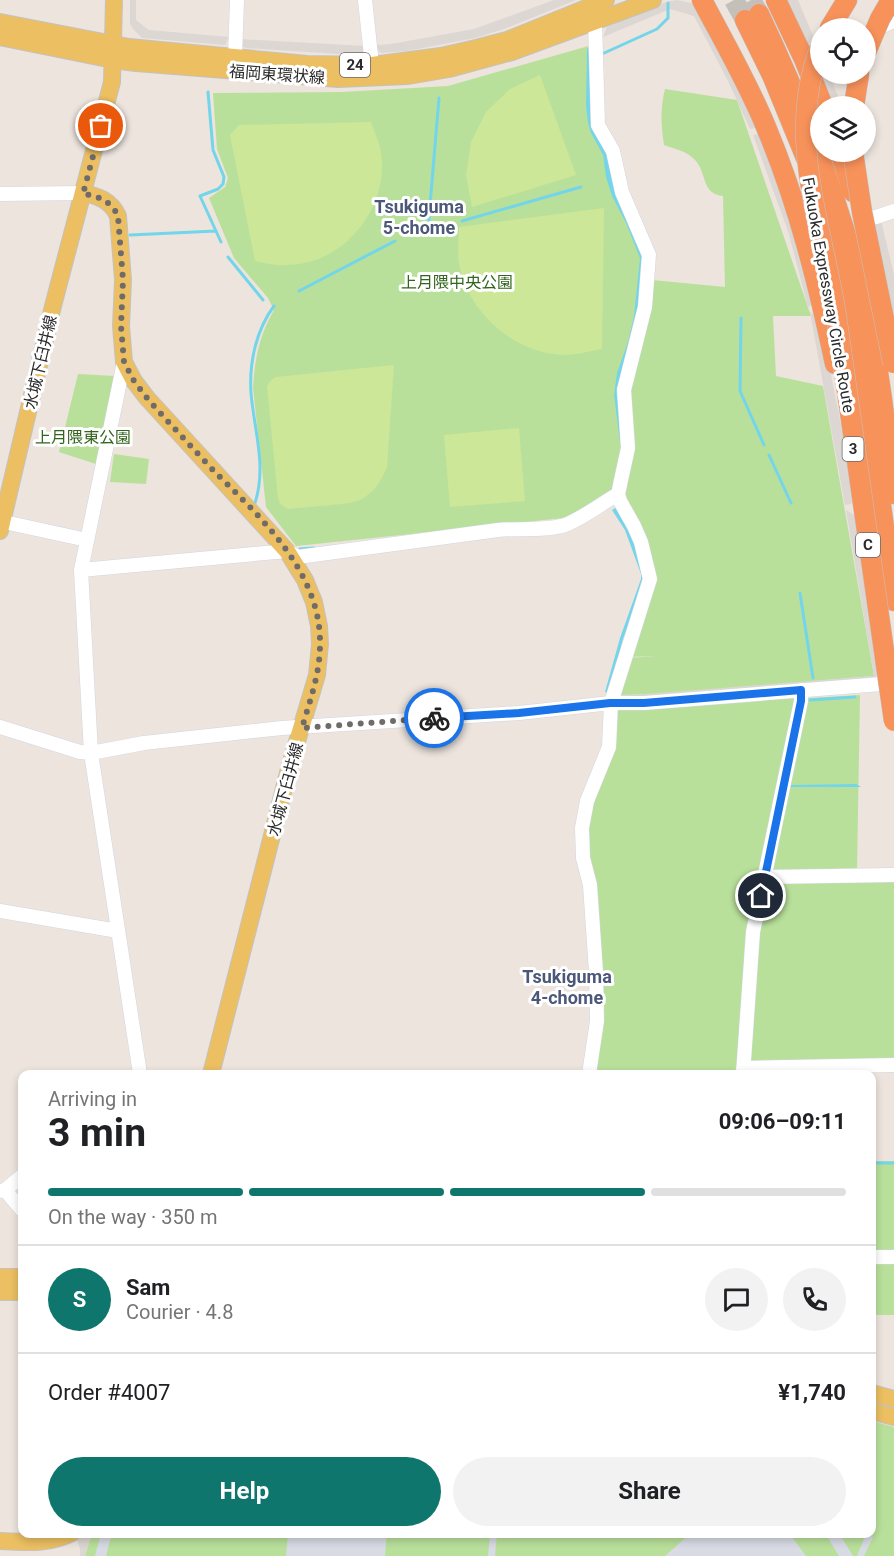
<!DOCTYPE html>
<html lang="en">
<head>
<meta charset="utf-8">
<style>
	:root { --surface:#fff; --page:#f2f2f2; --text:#202124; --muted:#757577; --line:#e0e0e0; --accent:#0f766e }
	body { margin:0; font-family:Roboto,"Noto Sans JP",sans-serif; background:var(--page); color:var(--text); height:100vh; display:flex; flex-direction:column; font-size:22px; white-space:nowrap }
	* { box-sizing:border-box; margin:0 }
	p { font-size:20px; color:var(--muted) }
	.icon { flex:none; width:33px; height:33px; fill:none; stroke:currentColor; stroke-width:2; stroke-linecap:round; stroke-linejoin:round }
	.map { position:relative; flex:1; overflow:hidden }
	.details { position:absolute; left:18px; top:1070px; width:858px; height:468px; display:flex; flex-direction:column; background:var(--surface); border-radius:12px; box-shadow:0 3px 9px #0003 }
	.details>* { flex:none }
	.fabs { position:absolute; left:810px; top:18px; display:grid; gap:12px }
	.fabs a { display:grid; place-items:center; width:66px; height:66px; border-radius:50%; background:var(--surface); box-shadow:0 3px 9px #0003; font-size:30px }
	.pin { position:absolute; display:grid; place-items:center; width:51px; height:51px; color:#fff; margin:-26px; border:3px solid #fff; border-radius:50%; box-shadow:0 2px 6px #0007 }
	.courier { position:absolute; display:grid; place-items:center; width:60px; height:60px; margin:-30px; border:4px solid #1a73e8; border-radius:50%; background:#fff; color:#222; box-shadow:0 2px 8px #0007 }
	.summary em { font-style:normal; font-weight:700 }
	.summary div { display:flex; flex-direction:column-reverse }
	.summary { display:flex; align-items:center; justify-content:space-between; height:102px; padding:0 30px }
	h1 { font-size:39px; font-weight:700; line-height:45px }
	.bar { display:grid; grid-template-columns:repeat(4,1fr); gap:9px 6px; align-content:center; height:72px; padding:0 30px }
	.bar i { height:8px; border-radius:4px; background:var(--line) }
	.bar .selected { background:var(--accent) }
	.bar p { grid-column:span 4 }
	.line { display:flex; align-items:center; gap:15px; padding:0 30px; border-top:2px solid var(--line) }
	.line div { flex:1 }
	.round { display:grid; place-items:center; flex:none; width:63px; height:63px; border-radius:32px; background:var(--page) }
	.action { display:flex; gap:12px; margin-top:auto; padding:12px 30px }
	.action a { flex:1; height:69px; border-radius:36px; background:var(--accent); color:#fff; font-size:24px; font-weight:700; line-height:69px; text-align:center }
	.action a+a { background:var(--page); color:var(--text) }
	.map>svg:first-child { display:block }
</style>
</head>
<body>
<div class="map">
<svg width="894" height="1556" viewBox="0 0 894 1556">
	<rect width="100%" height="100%" fill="#ece4dd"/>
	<path fill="#d8dbe4" d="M92,1533H872L894,1556H85Z"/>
	<path fill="#b9e09b" d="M592,45L595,127L646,256L634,344L627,449L616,493L564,518L296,546L266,507L253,388C255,358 259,336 274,310L268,298L234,258L209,198L225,187L228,178L217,149L213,93L342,92L448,86Z
		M665,89L737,100L811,316H773L776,376L823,386L874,676L655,694L621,695L628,658L657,656L627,657L655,585L624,493L627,478L634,456L629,395L652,280L725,287L723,196C701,194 707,172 695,160C687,151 675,149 664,145C661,125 660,109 665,89Z
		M78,374L115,376L99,465L59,452Z
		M114,454L149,459L146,484L110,482Z
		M860,695L857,871L774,874L771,869L806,701L809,698Z
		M793,696L796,701L748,933L738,1074H592L584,843L613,710Z
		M894,879V1062L748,1061L757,931L767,885L772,880Z
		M872,1161H894V1252L872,1253Z
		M872,1262H894V1315H872Z
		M872,1421L894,1427V1556H864L873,1537L866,1534L857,1556H853L839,1533H872Z
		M92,1533H101L95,1556H85Z
		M112,1533H288L286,1556H106Z
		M387,1533H490L488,1556H385Z
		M497,1533H691L665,1556H495Z
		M789,1533H825L839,1556H806Z"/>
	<path fill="#cce797" d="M540,75L576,175L472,207L466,175L471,142L486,112L510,89Z
		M371,122C374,131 379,142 381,152C390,208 343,265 287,265C276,266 265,263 255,261L230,135L239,125Z
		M604,208L602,349C590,351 576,355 565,355C515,354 468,313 459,264C457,253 459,239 459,227Z
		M394,365L387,467C382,480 374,493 360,500C350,505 302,507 288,509L280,504L278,498L267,386L271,380L276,377Z
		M519,428L525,501L450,507L444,435Z"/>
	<path fill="#dcd7d3" d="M130,0H136V20L149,30L229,37L225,45L142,38L133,29L130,24Z
		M554,0H576L504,29L475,38L407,51L381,53L375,47L374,41L378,45L391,44L474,29Z
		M677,0L691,3L696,7L758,124L755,128L750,129L728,81L694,16L670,9L603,37L607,27L666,2Z
		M786,0H798L813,36L809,48Z
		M239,39L365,46L366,52L363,54H339L246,48L241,46Z
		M823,74H829L842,106H833L822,79Z
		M758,134L764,138L815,303L808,307L788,231L753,135Z
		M881,220L894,275V322L874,224Z
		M810,312L820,319L849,466L854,500L851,504L845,505Z
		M846,510L856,516L878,674L874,679L619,700L620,696L874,676Z
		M78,1533H92L85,1556H80V1549L76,1536Z"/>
	<path fill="#73d5ea" d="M587,48L591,49L607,152L645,256L639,297L640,308L632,343L626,451L614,492L611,491L621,450L614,395L617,373L628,342L634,316L640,258L626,223L612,196L606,177L603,155L591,133L588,123L586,105Z
		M617,507L636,544L645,585L623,639L610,693L605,692L620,638L641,579V574L625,530L612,510Z
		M856,784L861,787H788V785Z"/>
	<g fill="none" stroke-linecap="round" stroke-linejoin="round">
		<path stroke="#73d5ea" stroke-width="3" d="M602,54L657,29L668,18V3
			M208,92L213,150L224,177L223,184L218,189L200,196L221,242
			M462,221L581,187
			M428,229L439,98
			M411,234L429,228
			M130,235L216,231
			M228,257L263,300
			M299,291L395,241
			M741,318L740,391L764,445
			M769,455L791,503
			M255,503C267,466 254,430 251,393C249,363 256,330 274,306
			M300,549L314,548
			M800,593L813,678
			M810,700L855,697
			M872,1163H894"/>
		<path stroke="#c5bfb9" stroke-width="20" stroke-dasharray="20 10" stroke-linecap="butt" d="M734,0L745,20
			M751,0L759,14"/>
		<defs>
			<path id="minor" d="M365,0L372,65
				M873,30L894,21
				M235,57L237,0
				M0,194L83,193
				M862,219L876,217L894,211
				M124,362L81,570L91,753L140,1074
				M0,521L87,540
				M81,570L287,551L298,557L498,530C518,528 547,531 565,525C583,518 601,504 618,494
				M0,727L80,752L91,753L144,743L282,728L519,713L611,703H644L894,683
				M765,877L894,875
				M0,911L118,931
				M743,1068L894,1065
				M589,1074L597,1021L596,972L590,885L583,858L582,828L587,801L609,747L611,703L650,579L641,542L634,526L620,501L618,494L628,448L624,390L645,307L649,255L622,192L613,151L598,125L595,21
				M743,1074L753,932L801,701V690
				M5,1190L22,1210
				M0,1191L5,1190L22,1176
				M872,1257H894"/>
			<path id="major" d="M0,22L129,47L307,64L372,65L441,56L476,48L507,40L606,0
				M0,37L113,60L136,63L338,79L408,76L449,69L512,52L653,0
				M83,193C99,196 111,201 118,216L123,280L121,326L124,362L134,381L147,398L287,551L305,580L314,602L319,626L320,644L317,675L290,765L211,1074
				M0,531L53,306L112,82L114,0
				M0,1277H22
				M0,1292H22
				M872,1393L894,1399
				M872,1411L894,1417
				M0,1541C28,1542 46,1545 72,1533"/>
			<path id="highway" d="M702,0C724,42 748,83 766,127C798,203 818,283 835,364
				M776,0L804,59L823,106
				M759,14C804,109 842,207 866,309C880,370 886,432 894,494
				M745,20L772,75L806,158
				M830,28L847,0
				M854,106L859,74
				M840,152L853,192
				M820,204L837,252L852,313L862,365L894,601"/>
		</defs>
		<use href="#minor" stroke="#d2d6e2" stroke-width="15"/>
		<use href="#major" stroke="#c3c3c3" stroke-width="18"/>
		<use href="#highway" stroke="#c3c3c3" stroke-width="21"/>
		<use href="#minor" stroke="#fff" stroke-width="14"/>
		<use href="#major" stroke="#ebbf62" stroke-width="16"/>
		<use href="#highway" stroke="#f8925b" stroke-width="20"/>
		<defs>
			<path id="highway-bridge" d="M820,48C785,139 824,230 837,321C857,454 874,588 894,721
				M866,52L880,19L891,0
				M853,152L862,212L893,363"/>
		</defs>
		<use href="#highway-bridge" stroke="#c3c3c3" stroke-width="21" stroke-linecap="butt"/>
		<use href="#highway-bridge" stroke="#f8925b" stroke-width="20"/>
	</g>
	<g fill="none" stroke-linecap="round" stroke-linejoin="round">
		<path stroke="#6e6b69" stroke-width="6" stroke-dasharray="0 10.8" d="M101,126L83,194C99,196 111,201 118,216L123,280L121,326L124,362L134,381L147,398C168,422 190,445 212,469C259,516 321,571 320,644C320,674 310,700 302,728L434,718"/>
		<path stroke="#1a73e8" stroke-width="8" d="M434,718L519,713L610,703H644L801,690V701L761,896"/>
	</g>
	<g text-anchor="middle" stroke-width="6" stroke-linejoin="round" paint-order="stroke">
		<g fill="#fff" stroke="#6a6a6a" stroke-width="1.5">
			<rect x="340" y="53" width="30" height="24" rx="4.5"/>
			<rect x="842.5" y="437" width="21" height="24" rx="4.5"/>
			<rect x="856" y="533" width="24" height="24" rx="4.5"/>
		</g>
		<g font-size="15" font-weight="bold" fill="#2a2a2a">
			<text x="355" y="70">24</text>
			<text x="853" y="454">3</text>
			<text x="868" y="550">C</text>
		</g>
		<g font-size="16" fill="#2a2a2a" stroke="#fff">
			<text transform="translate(277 74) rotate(4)" y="6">福岡東環状線</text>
			<text transform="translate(829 295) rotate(80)" y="6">Fukuoka Expressway Circle Route</text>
			<text transform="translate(40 362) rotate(-77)" y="6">水城下臼井線</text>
			<text transform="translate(285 789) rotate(-75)" y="6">水城下臼井線</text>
		</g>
		<g font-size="16" fill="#32651d" stroke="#fff">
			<text x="457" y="288">上月隈中央公園</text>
			<text x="83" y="443">上月隈東公園</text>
		</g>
		<g font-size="18" font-weight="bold" fill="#4c5879" stroke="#fff">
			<text x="419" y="213">Tsukiguma<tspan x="419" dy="21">5-chome</tspan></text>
			<text x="567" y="983">Tsukiguma<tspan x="567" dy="21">4-chome</tspan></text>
		</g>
	</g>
</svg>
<div class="fabs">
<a><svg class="icon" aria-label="locate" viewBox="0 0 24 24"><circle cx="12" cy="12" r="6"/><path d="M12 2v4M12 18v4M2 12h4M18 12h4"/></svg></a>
<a><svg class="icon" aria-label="layers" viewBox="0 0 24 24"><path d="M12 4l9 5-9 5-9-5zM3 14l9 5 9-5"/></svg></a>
</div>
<div class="pin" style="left:101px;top:126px;background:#ea580c"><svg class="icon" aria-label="bag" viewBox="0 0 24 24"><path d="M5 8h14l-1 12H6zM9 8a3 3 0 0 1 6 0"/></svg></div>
<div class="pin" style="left:761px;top:896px;background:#1f2937"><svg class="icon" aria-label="home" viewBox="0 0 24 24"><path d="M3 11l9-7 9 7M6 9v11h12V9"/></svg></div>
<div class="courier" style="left:434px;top:718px"><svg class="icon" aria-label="bike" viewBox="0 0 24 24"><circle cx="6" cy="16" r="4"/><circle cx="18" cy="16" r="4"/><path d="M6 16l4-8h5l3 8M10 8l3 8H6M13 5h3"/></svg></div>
<section class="details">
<div class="summary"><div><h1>3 min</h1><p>Arriving in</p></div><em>09:06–09:11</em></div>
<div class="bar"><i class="selected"></i><i class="selected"></i><i class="selected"></i><i></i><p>On the way · 350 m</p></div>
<div class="line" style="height:108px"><b class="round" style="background:var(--accent);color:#fff">S</b><div><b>Sam</b><p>Courier · 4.8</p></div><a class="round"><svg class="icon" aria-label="chat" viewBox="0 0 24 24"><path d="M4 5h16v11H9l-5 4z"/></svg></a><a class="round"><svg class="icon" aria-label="phone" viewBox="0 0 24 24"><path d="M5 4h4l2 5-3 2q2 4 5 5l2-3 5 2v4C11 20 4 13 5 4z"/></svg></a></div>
<div class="line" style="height:78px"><div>Order #4007</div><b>¥1,740</b></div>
<div class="action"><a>Help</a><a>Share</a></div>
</section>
</div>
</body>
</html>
